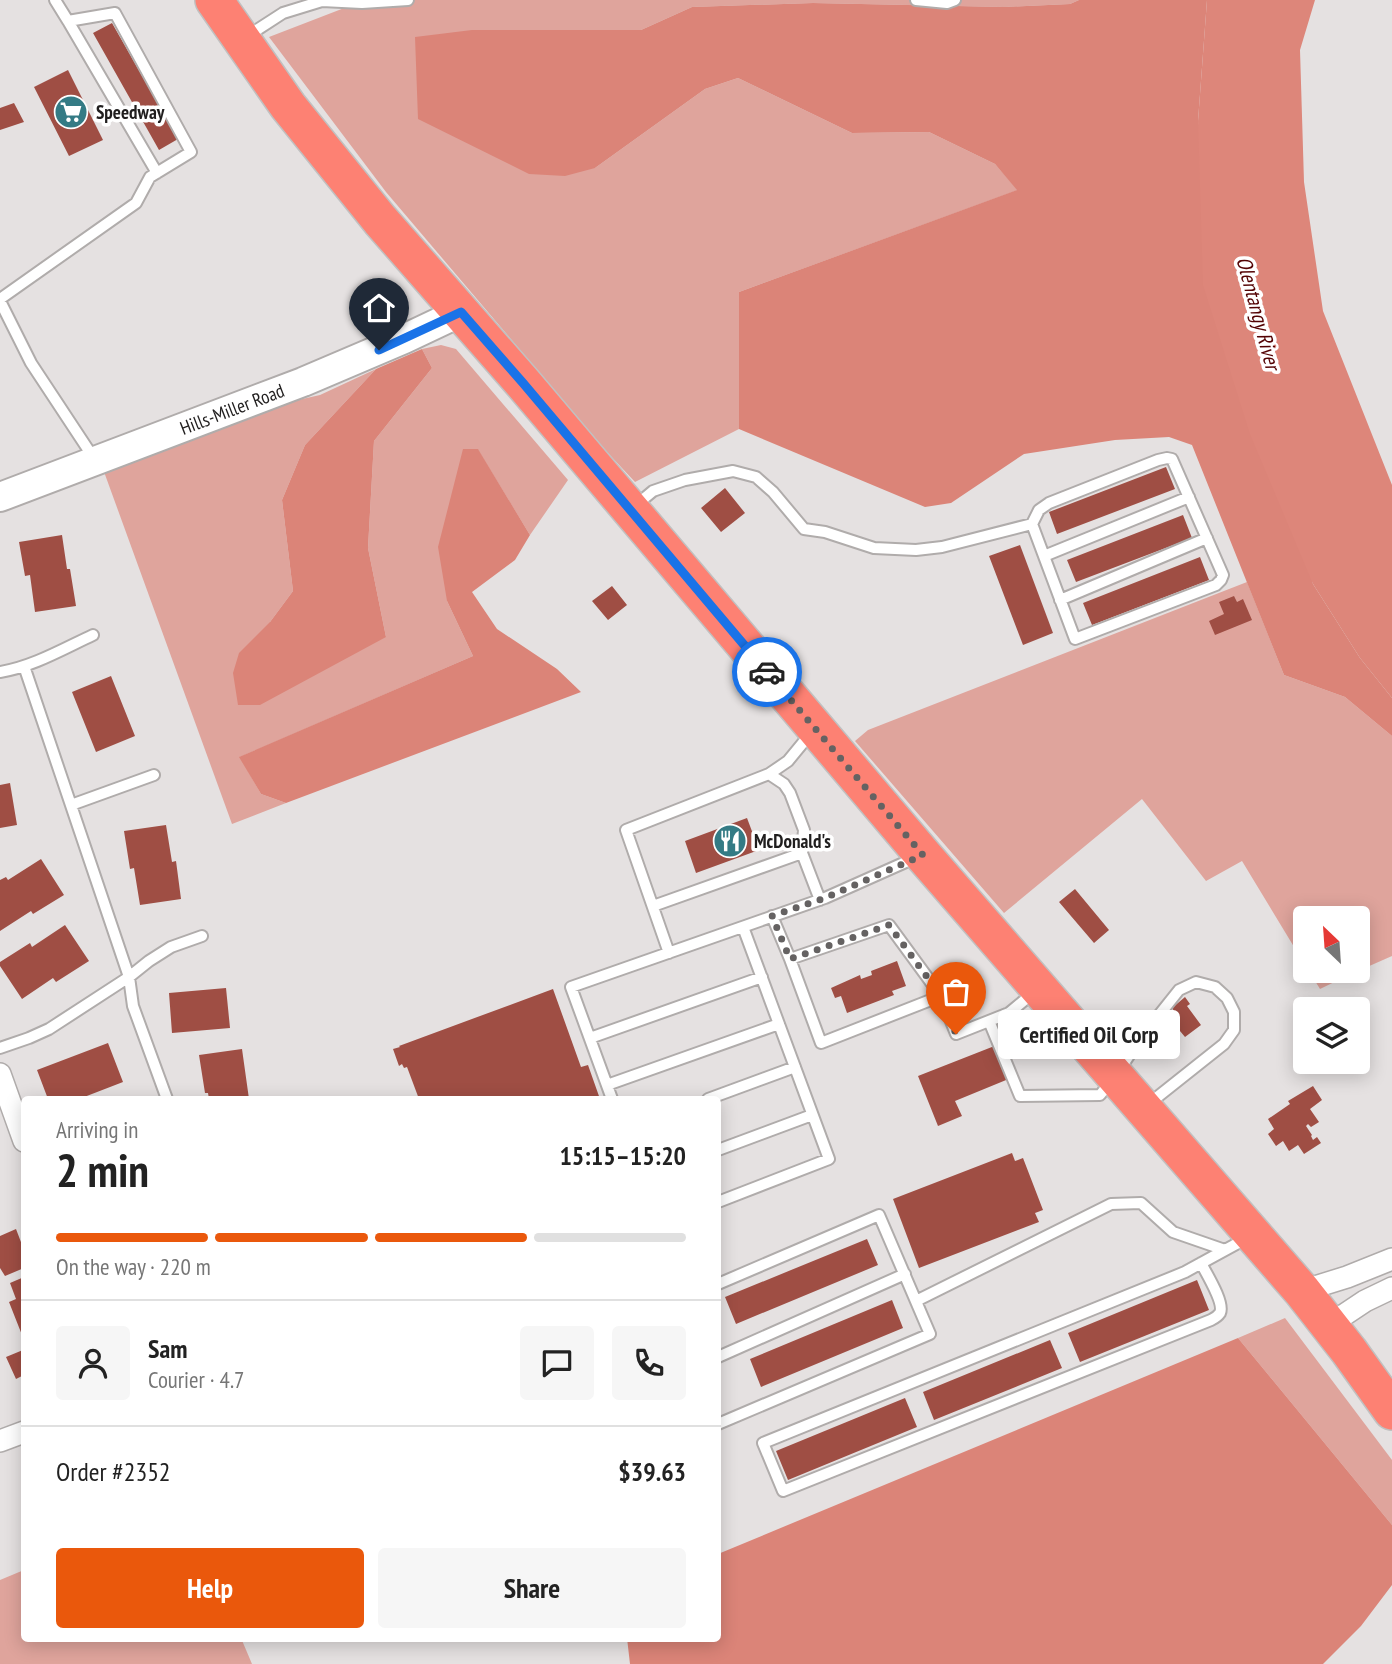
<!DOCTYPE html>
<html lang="en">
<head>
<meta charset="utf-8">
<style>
	:root { --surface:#fff; --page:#f6f6f6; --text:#222; --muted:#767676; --line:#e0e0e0; --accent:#ea580c }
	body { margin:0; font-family:"PT Sans Narrow",sans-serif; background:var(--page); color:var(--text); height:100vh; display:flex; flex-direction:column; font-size:26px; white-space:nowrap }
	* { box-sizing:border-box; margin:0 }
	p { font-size:23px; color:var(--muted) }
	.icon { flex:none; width:38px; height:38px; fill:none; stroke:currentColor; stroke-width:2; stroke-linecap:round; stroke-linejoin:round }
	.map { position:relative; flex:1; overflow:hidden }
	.panel { position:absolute; left:21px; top:1096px; width:700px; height:546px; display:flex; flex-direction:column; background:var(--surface); border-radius:7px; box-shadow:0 4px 18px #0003 }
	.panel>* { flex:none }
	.needle { width:46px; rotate:335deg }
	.buttons { position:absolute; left:1293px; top:906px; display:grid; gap:14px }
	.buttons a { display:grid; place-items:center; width:77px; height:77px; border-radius:7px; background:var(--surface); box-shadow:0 4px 18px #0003; font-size:35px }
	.pin { position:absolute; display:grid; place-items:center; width:60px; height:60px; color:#fff; margin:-72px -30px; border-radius:50% 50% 50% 0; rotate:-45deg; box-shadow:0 0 7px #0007 }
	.pin .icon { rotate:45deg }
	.courier { position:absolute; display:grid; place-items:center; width:70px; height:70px; margin:-35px; border:5px solid #1a73e8; border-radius:50%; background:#fff; color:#222; box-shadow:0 2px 9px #0007 }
	.bubble { position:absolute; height:49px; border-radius:7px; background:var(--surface); box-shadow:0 4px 18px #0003; font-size:23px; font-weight:600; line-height:49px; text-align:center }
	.overview em { font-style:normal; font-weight:600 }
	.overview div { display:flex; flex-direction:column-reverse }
	.overview { display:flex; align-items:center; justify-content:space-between; height:119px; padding:0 35px }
	h1 { font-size:46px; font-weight:600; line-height:52px }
	.bar { display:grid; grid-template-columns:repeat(4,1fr); gap:10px 7px; align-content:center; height:84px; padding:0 35px }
	.bar i { height:9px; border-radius:5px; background:var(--line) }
	.bar .current { background:var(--accent) }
	.bar p { grid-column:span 4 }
	.line { display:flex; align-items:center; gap:18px; padding:0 35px; border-top:2px solid var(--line) }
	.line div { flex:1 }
	.round { display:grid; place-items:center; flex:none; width:74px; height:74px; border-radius:7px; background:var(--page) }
	.primary-button { display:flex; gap:14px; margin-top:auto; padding:14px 35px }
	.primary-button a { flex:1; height:80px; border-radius:7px; background:var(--accent); color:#fff; font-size:28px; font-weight:600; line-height:80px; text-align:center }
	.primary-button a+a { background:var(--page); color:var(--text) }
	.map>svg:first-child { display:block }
</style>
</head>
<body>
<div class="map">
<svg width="1392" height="1664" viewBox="0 0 1392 1664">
	<rect width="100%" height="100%" fill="#e5e1e1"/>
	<path fill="#dfa49c" d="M365,0H1079L1070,4L1004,7L813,3L692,7L641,30H472L595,168L705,89L738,78L852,133L929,132L995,164L1018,190L739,292V429L635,482L606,451L386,192L269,37Z
		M441,345L456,349L568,480L530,535L478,450L447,601L473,656L240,757L261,794L286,803L232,824L103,469L258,409L320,395L376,369L305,445L282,500L293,591L270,622L386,637L368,548L374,441L432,368L422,349Z
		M1247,582L1284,675L1345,697L1392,736V956L1358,971V919H1306L1305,965L1242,861L1206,881L1142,799L1004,913L855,741L868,730Z
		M1309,971H1357L1320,989Z
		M1285,1318L1392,1460V1525L1238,1338Z
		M24,1570V1638H241L252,1664H0V1580Z"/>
	<path fill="#db8478" d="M1079,0H1207L1198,121L1313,584L1360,658L1392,698V736L1345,697L1284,675L1192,445L1169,437L1115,440L1024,454L951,503L925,507L739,429V292L1017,190L995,164L929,132L852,133L738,78L705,89L595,168L565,176L529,174L418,119L415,37L472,30H641L692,7L813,3L1004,7L1070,4Z
		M422,349L432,368L374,441L368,548L386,637L260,705H238L233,673L239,653L270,622L293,591L282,500L305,445L376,369Z
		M463,449H478L530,535L515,560L472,592L497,629L557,669L581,692L286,803L261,794L239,757L473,656L447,601L438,547Z
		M1238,1338L1392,1525V1585L1361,1626L1323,1664H630L627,1638H718V1554Z"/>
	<path fill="#dd867a" d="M1207,0H1315L1300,50L1304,182L1323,311L1392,485V698L1360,658L1313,584L1250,434L1203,285L1198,121Z"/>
	<path fill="#9f4e44" d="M112,23L178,139L159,150L93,33Z
		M68,70L103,140L69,156L34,87Z
		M14,103L24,122L0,130V108Z
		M1166,467L1175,489L1057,534L1049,512Z
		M725,488L745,513L721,532L701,508Z
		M1183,515L1192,538L1076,582L1067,560Z
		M62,535L67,569H70L76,606L35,612L30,575L25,576L19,542Z
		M1020,545L1053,633L1023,645L989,556Z
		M1200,557L1209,580L1092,625L1083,603Z
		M612,586L627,605L608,620L592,601Z
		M1234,596L1237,602L1243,599L1252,620L1215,635L1209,621L1224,614L1219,602Z
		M111,676L135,736L96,752L72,692Z
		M10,783L17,825L0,828V785Z
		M747,818L759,850L696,873L685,841Z
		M166,825L172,862L176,861L181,899L140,905L134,868L130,869L124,831Z
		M41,859L64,895L33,914L31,911L0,931V880L6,877L8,880Z
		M1075,889L1109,930L1094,943L1059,902Z
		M65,925L89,961L56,982L53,978L22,999L0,966V962L30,943L32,947Z
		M897,961L906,986L892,991L894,995L847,1013L841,996L835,998L831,988L860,975L861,979L872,975L871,971Z
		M226,988L230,1028L172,1033L169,993Z
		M553,989L581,1067L588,1065L600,1099H419L407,1067L404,1068L402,1064L399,1066L393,1049L400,1047L399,1046Z
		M1185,997L1190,1004L1187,1006L1201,1025L1185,1037L1170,1019L1176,1014L1172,1008Z
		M108,1043L123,1082L79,1099H48L37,1070Z
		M997,1045L1011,1078L955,1101L962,1116L938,1126L918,1076Z
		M242,1049L249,1099H209L208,1093H205L199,1055Z
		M1313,1086L1322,1100L1310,1109L1319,1122L1311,1127L1308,1124L1306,1126L1312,1135L1311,1136L1313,1140L1317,1137L1321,1143L1304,1154L1298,1145L1289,1151L1283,1141L1276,1146L1268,1134L1274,1129L1268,1119L1290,1104L1288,1101Z
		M1012,1153L1015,1161L1023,1158L1043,1210L1035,1213L1039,1222L919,1268L893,1199Z
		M16,1229L24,1250V1268L5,1276L0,1268V1236Z
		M867,1239L878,1265L736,1324L725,1297Z
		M24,1277V1334L22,1335L9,1302L16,1299L10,1283Z
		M1197,1280L1209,1310L1080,1362L1068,1333Z
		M892,1300L903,1328L761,1387L750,1359Z
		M1050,1340L1062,1368L934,1420L923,1392Z
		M24,1343V1375L16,1379L6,1357L23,1350L21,1345Z
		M905,1398L917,1427L788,1480L776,1451Z"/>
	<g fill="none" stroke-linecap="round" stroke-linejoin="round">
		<defs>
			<path id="lane" d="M916,0L947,3L955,0
				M68,21L157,173
				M246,37L283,13L322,1L362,3L408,0
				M0,299L136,203L150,177L191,152L115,13L68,21L55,0
				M0,301L31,363L95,460
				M635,506L653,491L685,480L733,471L756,477L773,492L804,529L825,532L874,548L916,550L942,547L1032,524L1075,639L1216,585L1221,580L1223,575L1172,459L1167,458L1158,460L1049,503L1039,510L1032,524
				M1044,556L1189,497
				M1060,600L1207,538
				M0,672C32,667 63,649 93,635
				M769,774L784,784L790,793L804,830L802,853L820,900
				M71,805L154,775
				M653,906L802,853
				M772,916L790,959L889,925L941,996L956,1034L1009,1013L1033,993
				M669,953L626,830L769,774L788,761L811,733
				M790,959L821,1043L941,996
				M989,1021L1020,1096L1100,1095L1116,1075L1140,1039L1179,990L1196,982L1215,987L1227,998L1234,1012V1030L1224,1044L1146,1106
				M590,1038L762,977
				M0,1048L29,1038L49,1029L129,977L24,666
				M607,1085L779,1024
				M167,1099L133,1006L129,977L149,961L171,947L202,936
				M612,1099L571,987L825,898L917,857
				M708,1099L795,1067
				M718,1150L812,1115
				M718,1202L829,1159L743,927
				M1201,1263C1206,1273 1225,1303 1220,1313C1218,1316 1215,1318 1211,1320L783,1491L763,1443L1185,1272L1249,1237
				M718,1284L879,1215L930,1334L718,1424
				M916,1301L1111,1204L1141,1203L1173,1232L1225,1250
				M718,1357L905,1274"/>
			<path id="street" d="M0,1074L24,1141
				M1302,1291L1347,1277L1392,1259
				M1329,1325L1365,1301L1392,1288
				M0,1441L24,1432"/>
			<path id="secondary" d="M0,497L303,382L404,339L461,312"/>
			<path id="highway" d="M214,0L288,106L380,220L523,383L923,855L1302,1291L1349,1351L1392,1411"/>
		</defs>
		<use href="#lane" stroke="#b0acab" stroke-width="14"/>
		<use href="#street" stroke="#b0acab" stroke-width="24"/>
		<use href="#secondary" stroke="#b0acab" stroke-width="32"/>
		<use href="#highway" stroke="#c1c0c0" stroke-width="40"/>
		<use href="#lane" stroke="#fff" stroke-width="10"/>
		<use href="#street" stroke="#fff" stroke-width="21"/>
		<use href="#secondary" stroke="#fff" stroke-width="28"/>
		<use href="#highway" stroke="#fd8173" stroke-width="37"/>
	</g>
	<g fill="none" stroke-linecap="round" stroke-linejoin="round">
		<path stroke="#656262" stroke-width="7" stroke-dasharray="0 12.6" d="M767,672L923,855L825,898L772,916L790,959L889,925L941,996L956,1034"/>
		<path stroke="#1a73e8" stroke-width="9" d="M379,350L461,312L523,383L767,672"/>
	</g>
	<defs>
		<symbol id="supermarket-disc" viewBox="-11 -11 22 22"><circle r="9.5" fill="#347b85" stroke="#fff"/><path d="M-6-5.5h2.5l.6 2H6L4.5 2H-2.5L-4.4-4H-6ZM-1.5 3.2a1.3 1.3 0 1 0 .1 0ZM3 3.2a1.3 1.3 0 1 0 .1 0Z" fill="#fff"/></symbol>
		<symbol id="restaurant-disc" viewBox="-11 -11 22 22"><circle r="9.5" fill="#347b85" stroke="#fff"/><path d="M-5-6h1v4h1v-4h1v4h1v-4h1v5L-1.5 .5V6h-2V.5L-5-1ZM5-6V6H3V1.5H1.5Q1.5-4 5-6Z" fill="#fff"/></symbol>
	</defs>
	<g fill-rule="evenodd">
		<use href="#supermarket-disc" x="52" y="93" width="38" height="38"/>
		<use href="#restaurant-disc" x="711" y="822" width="38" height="38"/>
	</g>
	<g text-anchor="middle" stroke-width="7" stroke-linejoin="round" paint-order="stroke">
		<g font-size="19" font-weight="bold" fill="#201e1e" stroke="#fff" text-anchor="start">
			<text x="96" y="119">Speedway</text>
			<text x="754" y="848">McDonald's</text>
		</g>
		<g font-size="19" fill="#201e1e" stroke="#fff">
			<text transform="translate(232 409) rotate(-21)" y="7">Hills-Miller Road</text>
		</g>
		<g font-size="21" font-style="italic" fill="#530203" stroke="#fff">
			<text transform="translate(1258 313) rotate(75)" y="7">Olentangy River</text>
		</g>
	</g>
</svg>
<div class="buttons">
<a><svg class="needle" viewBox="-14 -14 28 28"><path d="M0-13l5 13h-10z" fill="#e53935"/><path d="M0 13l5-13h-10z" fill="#767676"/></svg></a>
<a><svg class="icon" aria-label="layers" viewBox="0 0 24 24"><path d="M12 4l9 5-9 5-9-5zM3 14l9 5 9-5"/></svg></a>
</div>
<div class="pin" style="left:956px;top:1034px;background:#ea580c"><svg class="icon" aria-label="bag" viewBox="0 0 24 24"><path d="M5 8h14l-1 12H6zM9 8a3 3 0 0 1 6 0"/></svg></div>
<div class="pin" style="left:379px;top:350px;background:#1f2937"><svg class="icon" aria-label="home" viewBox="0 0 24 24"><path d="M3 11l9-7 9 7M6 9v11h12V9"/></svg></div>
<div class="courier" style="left:767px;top:672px"><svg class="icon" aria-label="car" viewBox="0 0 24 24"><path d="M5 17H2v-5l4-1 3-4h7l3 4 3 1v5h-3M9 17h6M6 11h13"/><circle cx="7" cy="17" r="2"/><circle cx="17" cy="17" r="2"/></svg></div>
<div class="bubble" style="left:998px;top:1010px;width:182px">Certified Oil Corp</div>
<section class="panel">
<div class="overview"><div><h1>2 min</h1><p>Arriving in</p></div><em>15:15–15:20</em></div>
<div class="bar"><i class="current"></i><i class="current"></i><i class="current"></i><i></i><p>On the way · 220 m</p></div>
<div class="line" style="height:126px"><a class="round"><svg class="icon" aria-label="person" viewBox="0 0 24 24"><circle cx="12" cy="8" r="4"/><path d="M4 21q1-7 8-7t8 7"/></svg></a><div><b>Sam</b><p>Courier · 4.7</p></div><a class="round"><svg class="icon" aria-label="chat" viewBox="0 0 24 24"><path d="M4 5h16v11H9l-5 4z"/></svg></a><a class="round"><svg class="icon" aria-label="phone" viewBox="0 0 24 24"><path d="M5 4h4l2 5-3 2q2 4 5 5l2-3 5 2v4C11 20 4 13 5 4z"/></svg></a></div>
<div class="line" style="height:91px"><div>Order #2352</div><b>$39.63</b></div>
<div class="primary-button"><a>Help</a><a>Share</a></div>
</section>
</div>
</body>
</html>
